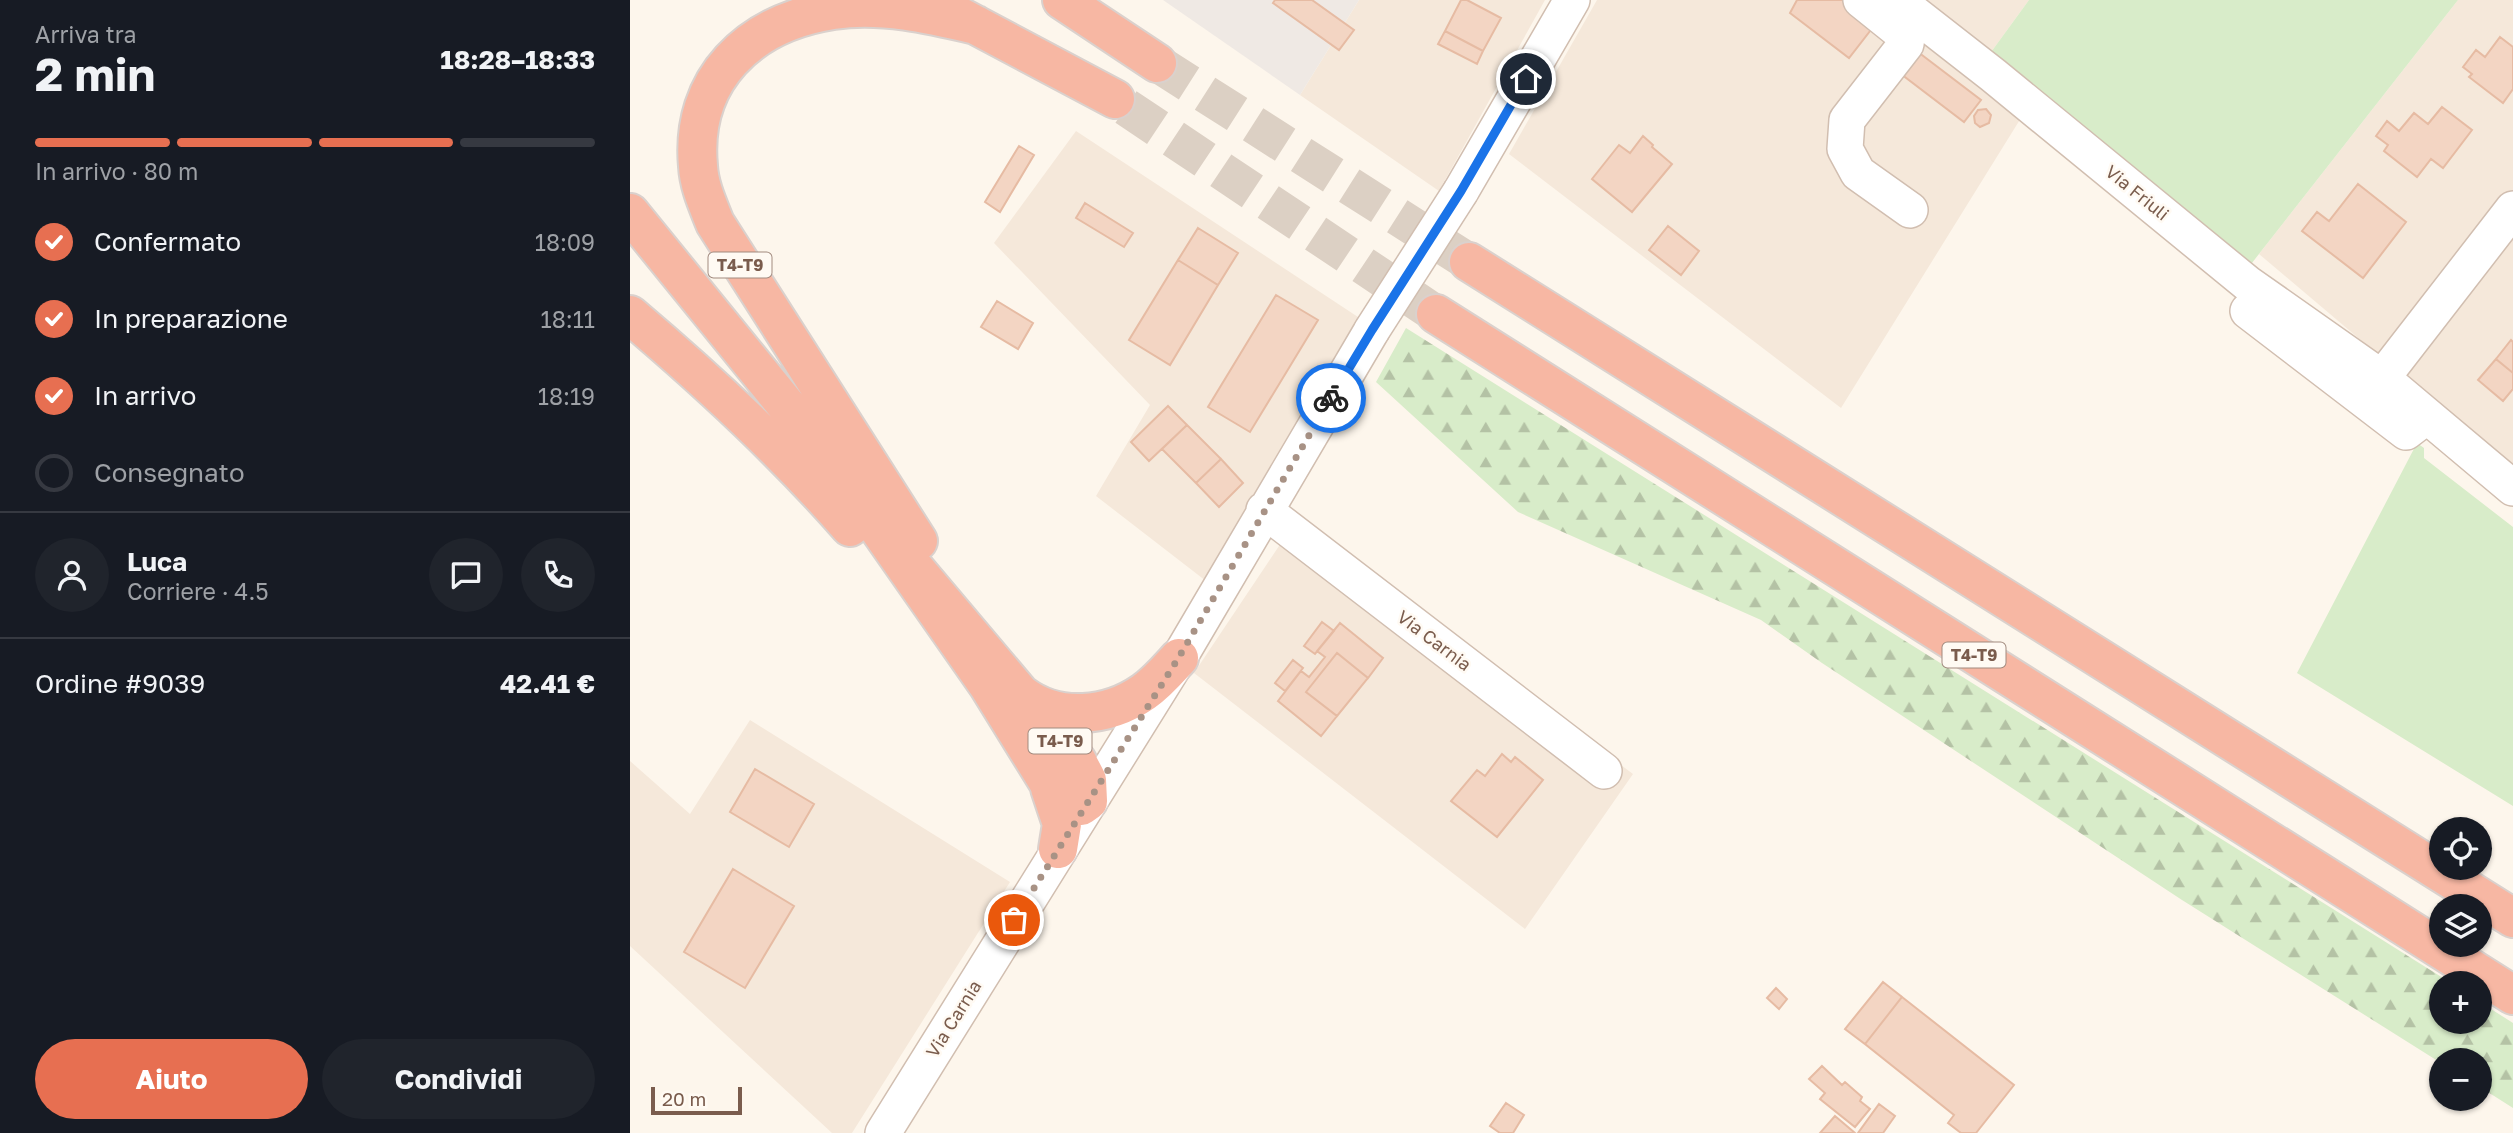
<!DOCTYPE html>
<html lang="it">
<head>
<meta charset="utf-8">
<style>
	:root { --surface:#171b24; --page:#20242c; --text:#f1f3f6; --muted:#9ea1a6; --line:#363941; --accent:#e76f51 }
	body { margin:0; font-family:"Golos Text",sans-serif; background:var(--page); color:var(--text); height:100vh; display:flex; flex-direction:column; font-size:26px; white-space:nowrap }
	* { box-sizing:border-box; margin:0 }
	p { font-size:23px; color:var(--muted) }
	.icon { flex:none; width:38px; height:38px; fill:none; stroke:currentColor; stroke-width:2; stroke-linecap:round; stroke-linejoin:round }
	.map { position:relative; flex:1; overflow:hidden }
	.sheet { display:flex; flex-direction:column; background:var(--surface); width:630px }
	.sheet>* { flex:none }
	.buttons { position:absolute; left:1799px; top:817px; display:grid; gap:14px }
	.buttons a { display:grid; place-items:center; width:63px; height:63px; border-radius:50%; background:var(--surface); box-shadow:0 2px 5px #0004; font-size:35px }
	.scale { position:absolute; left:21px; bottom:18px; width:91px; box-sizing:border-box; padding-left:7px; border:4px solid #7a5c4d; border-top:0; font-size:19px; line-height:24px; white-space:nowrap; color:#7a5c4d; -webkit-text-stroke:5px #fffaf3; paint-order:stroke }
	.pin { position:absolute; display:grid; place-items:center; width:60px; height:60px; color:#fff; margin:-30px; border:4px solid #fff; border-radius:50%; box-shadow:0 2px 7px #0007 }
	.courier { position:absolute; display:grid; place-items:center; width:70px; height:70px; margin:-35px; border:5px solid #1a73e8; border-radius:50%; background:#fff; color:#222; box-shadow:0 2px 9px #0007 }
	.headline em { font-style:normal; font-weight:700 }
	.headline div { display:flex; flex-direction:column-reverse }
	.headline { display:flex; align-items:center; justify-content:space-between; height:119px; padding:0 35px }
	h1 { font-size:46px; font-weight:700; line-height:52px }
	.bar { display:grid; grid-template-columns:repeat(4,1fr); gap:10px 7px; align-content:center; height:84px; padding:0 35px }
	.bar i { height:9px; border-radius:5px; background:var(--line) }
	.bar .active { background:var(--accent) }
	.bar p { grid-column:span 4 }
	.line { display:flex; align-items:center; gap:18px; padding:0 35px; border-top:2px solid var(--line) }
	.line div { flex:1 }
	.round { display:grid; place-items:center; flex:none; width:74px; height:74px; border-radius:37px; background:var(--page) }
	ol { padding:0 35px; list-style:none }
	li { display:flex; align-items:center; gap:21px; height:77px }
	li p { margin-inline-start:auto }
	li .icon { padding:7px; border-radius:50%; background:var(--accent); color:#fff; stroke-width:4 }
	li:last-child { color:var(--muted) }
	li i { width:38px; height:38px; border:4px solid var(--line); border-radius:50% }
	.button { display:flex; gap:14px; margin-top:auto; padding:14px 35px }
	.button a { flex:1; height:80px; border-radius:42px; background:var(--accent); color:#fff; font-size:28px; font-weight:700; line-height:80px; text-align:center }
	.button a+a { background:var(--page); color:var(--text) }
	main { display:flex; flex:1; min-height:0 }
	.map>svg:first-child { display:block }
</style>
</head>
<body>
<main>
<section class="sheet">
<div class="headline"><div><h1>2 min</h1><p>Arriva tra</p></div><em>18:28–18:33</em></div>
<div class="bar"><i class="active"></i><i class="active"></i><i class="active"></i><i></i><p>In arrivo · 80 m</p></div>
<ol>
<li><svg class="icon" aria-label="check" viewBox="0 0 24 24"><path d="M5 12l5 5 9-10"/></svg>Confermato<p>18:09</p></li>
<li><svg class="icon" aria-label="check" viewBox="0 0 24 24"><path d="M5 12l5 5 9-10"/></svg>In preparazione<p>18:11</p></li>
<li><svg class="icon" aria-label="check" viewBox="0 0 24 24"><path d="M5 12l5 5 9-10"/></svg>In arrivo<p>18:19</p></li>
<li><i></i>Consegnato</li>
</ol>
<div class="line" style="height:126px"><a class="round"><svg class="icon" aria-label="person" viewBox="0 0 24 24"><circle cx="12" cy="8" r="4"/><path d="M4 21q1-7 8-7t8 7"/></svg></a><div><b>Luca</b><p>Corriere · 4.5</p></div><a class="round"><svg class="icon" aria-label="chat" viewBox="0 0 24 24"><path d="M4 5h16v11H9l-5 4z"/></svg></a><a class="round"><svg class="icon" aria-label="phone" viewBox="0 0 24 24"><path d="M5 4h4l2 5-3 2q2 4 5 5l2-3 5 2v4C11 20 4 13 5 4z"/></svg></a></div>
<div class="line" style="height:91px"><div>Ordine #9039</div><b>42.41 €</b></div>
<div class="button"><a>Aiuto</a><a>Condividi</a></div>
</section>
<div class="map">
<svg width="1883" height="1133" viewBox="0 0 1883 1133">
	<defs>
		<pattern id="forest-firs" width="22" height="20" patternUnits="userSpaceOnUse" patternTransform="scale(1.75)"><rect width="22" height="20" fill="#d8ecc9"/><path d="M5 1l3.5 6h-7zM16 11l3.5 6h-7z" fill="#b4c2a5"/></pattern>
	</defs>
	<rect width="100%" height="100%" fill="#fdf6ec"/>
	<path fill="#f5e8da" d="M729,0H915L809,191L670,95Z
		M967,0H1399L1356,59L1404,97L1211,408L879,154Z
		M1828,0H1883V469L1629,254Z
		M446,131L728,317L576,581L466,496L520,405L364,243Z
		M665,522L1003,774L895,929L564,673Z
		M120,720L380,882L222,1133H202L0,946V761L60,814Z"/>
	<path fill="#efe9e4" d="M533,0H729L670,95Z"/>
	<path fill="#d8ecc9" d="M1399,0H1828L1618,268L1356,59Z
		M1787,443L1794,448V458L1883,527V806L1667,673Z"/>
	<path fill="url(#forest-firs)" d="M776,328L1821,983L1811,984V1022H1850V1002L1883,1023V1108L1850,1087V1060H1811V1063L1552,900L1192,663L1131,620L888,512L746,382Z"/>
	<path fill="#f3d5c3" stroke="#e6bba3" stroke-width="2" d="M645,0H682L724,30L709,50L643,3Z
		M831,0H837L871,18L853,51L815,31Z
		M1167,0H1218L1247,22L1219,58L1160,13Z
		M815,31L853,51L847,64L808,44Z
		M1870,37L1883,47V89L1873,103L1839,77L1842,74L1833,67L1846,50L1855,57Z
		M1288,52L1351,100L1334,122L1271,74Z
		M1812,107L1842,130L1813,168L1801,159L1787,177L1754,151L1758,145L1746,136L1757,121L1769,131L1784,113L1798,124Z
		M1356,109L1361,115L1359,123L1350,127L1345,123L1344,116L1348,110Z
		M1013,136L1023,145L1022,147L1042,164L1002,212L962,179L989,145L1000,153Z
		M389,146L404,155L370,212L355,202Z
		M1728,184L1776,222L1733,278L1672,231L1687,212L1699,221Z
		M455,203L503,233L494,247L446,218Z
		M1038,226L1069,251L1051,275L1019,250Z
		M568,228L608,253L588,285L548,260Z
		M548,260L588,285L540,365L499,340Z
		M646,295L688,320L620,432L578,407Z
		M367,301L403,323L388,349L351,327Z
		M1881,340L1883,342V373L1866,359Z
		M1866,359L1883,373V389L1873,401L1848,380Z
		M538,406L557,425L519,461L501,442Z
		M557,425L591,459L566,483L532,449Z
		M591,459L613,483L589,507L566,483Z
		M692,622L704,631L685,654L674,646Z
		M710,623L753,658L738,678L707,653L676,692L707,716L691,736L648,701L671,671L679,677L695,657L687,651Z
		M707,653L738,678L707,716L676,692Z
		M663,660L673,668L655,691L645,683Z
		M872,754L881,762L885,757L913,780L867,837L821,801L847,770L855,776Z
		M125,769L184,804L159,847L100,812Z
		M103,869L164,906L115,988L54,952Z
		M1253,982L1272,997L1235,1044L1215,1029Z
		M1146,988L1157,999L1149,1009L1137,998Z
		M1272,997L1384,1085L1346,1133H1331L1318,1123L1324,1115L1235,1044Z
		M1192,1066L1212,1085L1215,1082L1232,1097L1230,1101L1240,1109L1225,1127L1190,1099L1195,1093L1179,1079Z
		M876,1103L894,1115L883,1133H870L860,1126Z
		M1249,1104L1265,1116L1253,1133H1228Z
		M1205,1116L1225,1133H1190Z"/>
	<g fill="none" stroke-linecap="round" stroke-linejoin="round">
		<path stroke="#dcd0c4" stroke-width="38" stroke-dasharray="38 19" stroke-linecap="butt" d="M527,63L839,262
			M496,107L806,314"/>
		<defs>
			<path id="minor" d="M1231,0L1277,37L1276,44L1217,120L1215,149L1228,173L1280,210
				M1267,0L1363,75L1617,283L1752,378L1883,488
				M831,191L942,0
				M1618,311L1776,432L1797,416
				M1752,378L1883,209
				M634,510L974,771
				M253,1133L549,658L742,330"/>
			<path id="highway" d="M432,0L527,63
				M323,13L485,99
				M0,213L164,415L237,512L358,685L428,798L443,807L451,806L458,801L457,780L447,761L237,512
				M839,262L1883,918
				M806,314L1883,995
				M0,315C78,381 152,449 220,527
				M288,541L85,223C78,205 69,186 68,166C60,79 119,23 203,10C252,3 299,14 346,25
				M392,695C428,722 478,717 514,692C528,682 538,670 549,658
				M420,788L432,824L428,849"/>
		</defs>
		<use href="#minor" stroke="#d1beb0" stroke-width="38"/>
		<use href="#highway" stroke="#dad1cd" stroke-width="42"/>
		<use href="#minor" stroke="#fff" stroke-width="35"/>
		<use href="#highway" stroke="#f7b7a3" stroke-width="38"/>
		<defs>
			<path id="minor-bridge" d="M742,330L831,191"/>
		</defs>
		<use href="#minor-bridge" stroke="#d1beb0" stroke-width="38" stroke-linecap="butt"/>
		<use href="#minor-bridge" stroke="#fff" stroke-width="35"/>
	</g>
	<g fill="none" stroke-linecap="round" stroke-linejoin="round">
		<path stroke="#a89285" stroke-width="7" stroke-dasharray="0 12.6" d="M384,920L549,657L701,398"/>
		<path stroke="#1a73e8" stroke-width="9" d="M701,398L742,330L831,191L896,79"/>
	</g>
	<g text-anchor="middle" stroke-width="5" stroke-linejoin="round" paint-order="stroke">
		<g fill="#fffaf3" stroke="#a28b7f" stroke-width="2">
			<rect x="78.5" y="252.5" width="63" height="25" rx="5"/>
			<rect x="1312.5" y="642.5" width="63" height="25" rx="5"/>
			<rect x="398.5" y="728.5" width="63" height="25" rx="5"/>
		</g>
		<g font-size="16" font-weight="bold" fill="#7a5c4d">
			<text x="110" y="271">T4-T9</text>
			<text x="1344" y="661">T4-T9</text>
			<text x="430" y="747">T4-T9</text>
		</g>
		<g font-size="18" fill="#7a5c4d" stroke="#fffaf3">
			<text transform="translate(1507 193) rotate(39)" y="6">Via Friuli</text>
			<text transform="translate(804 641) rotate(37)" y="6">Via Carnia</text>
			<text transform="translate(324 1019) rotate(-58)" y="6">Via Carnia</text>
		</g>
	</g>
</svg>
<div class="buttons">
<a><svg class="icon" aria-label="locate" viewBox="0 0 24 24"><circle cx="12" cy="12" r="6"/><path d="M12 2v4M12 18v4M2 12h4M18 12h4"/></svg></a>
<a><svg class="icon" aria-label="layers" viewBox="0 0 24 24"><path d="M12 4l9 5-9 5-9-5zM3 14l9 5 9-5"/></svg></a>
<a>+</a>
<a>−</a>
</div>
<div class="scale">20 m</div>
<div class="pin" style="left:384px;top:920px;background:#ea580c"><svg class="icon" aria-label="bag" viewBox="0 0 24 24"><path d="M5 8h14l-1 12H6zM9 8a3 3 0 0 1 6 0"/></svg></div>
<div class="pin" style="left:896px;top:79px;background:#1f2937"><svg class="icon" aria-label="home" viewBox="0 0 24 24"><path d="M3 11l9-7 9 7M6 9v11h12V9"/></svg></div>
<div class="courier" style="left:701px;top:398px"><svg class="icon" aria-label="bike" viewBox="0 0 24 24"><circle cx="6" cy="16" r="4"/><circle cx="18" cy="16" r="4"/><path d="M6 16l4-8h5l3 8M10 8l3 8H6M13 5h3"/></svg></div>
</div>
</main>
</body>
</html>
